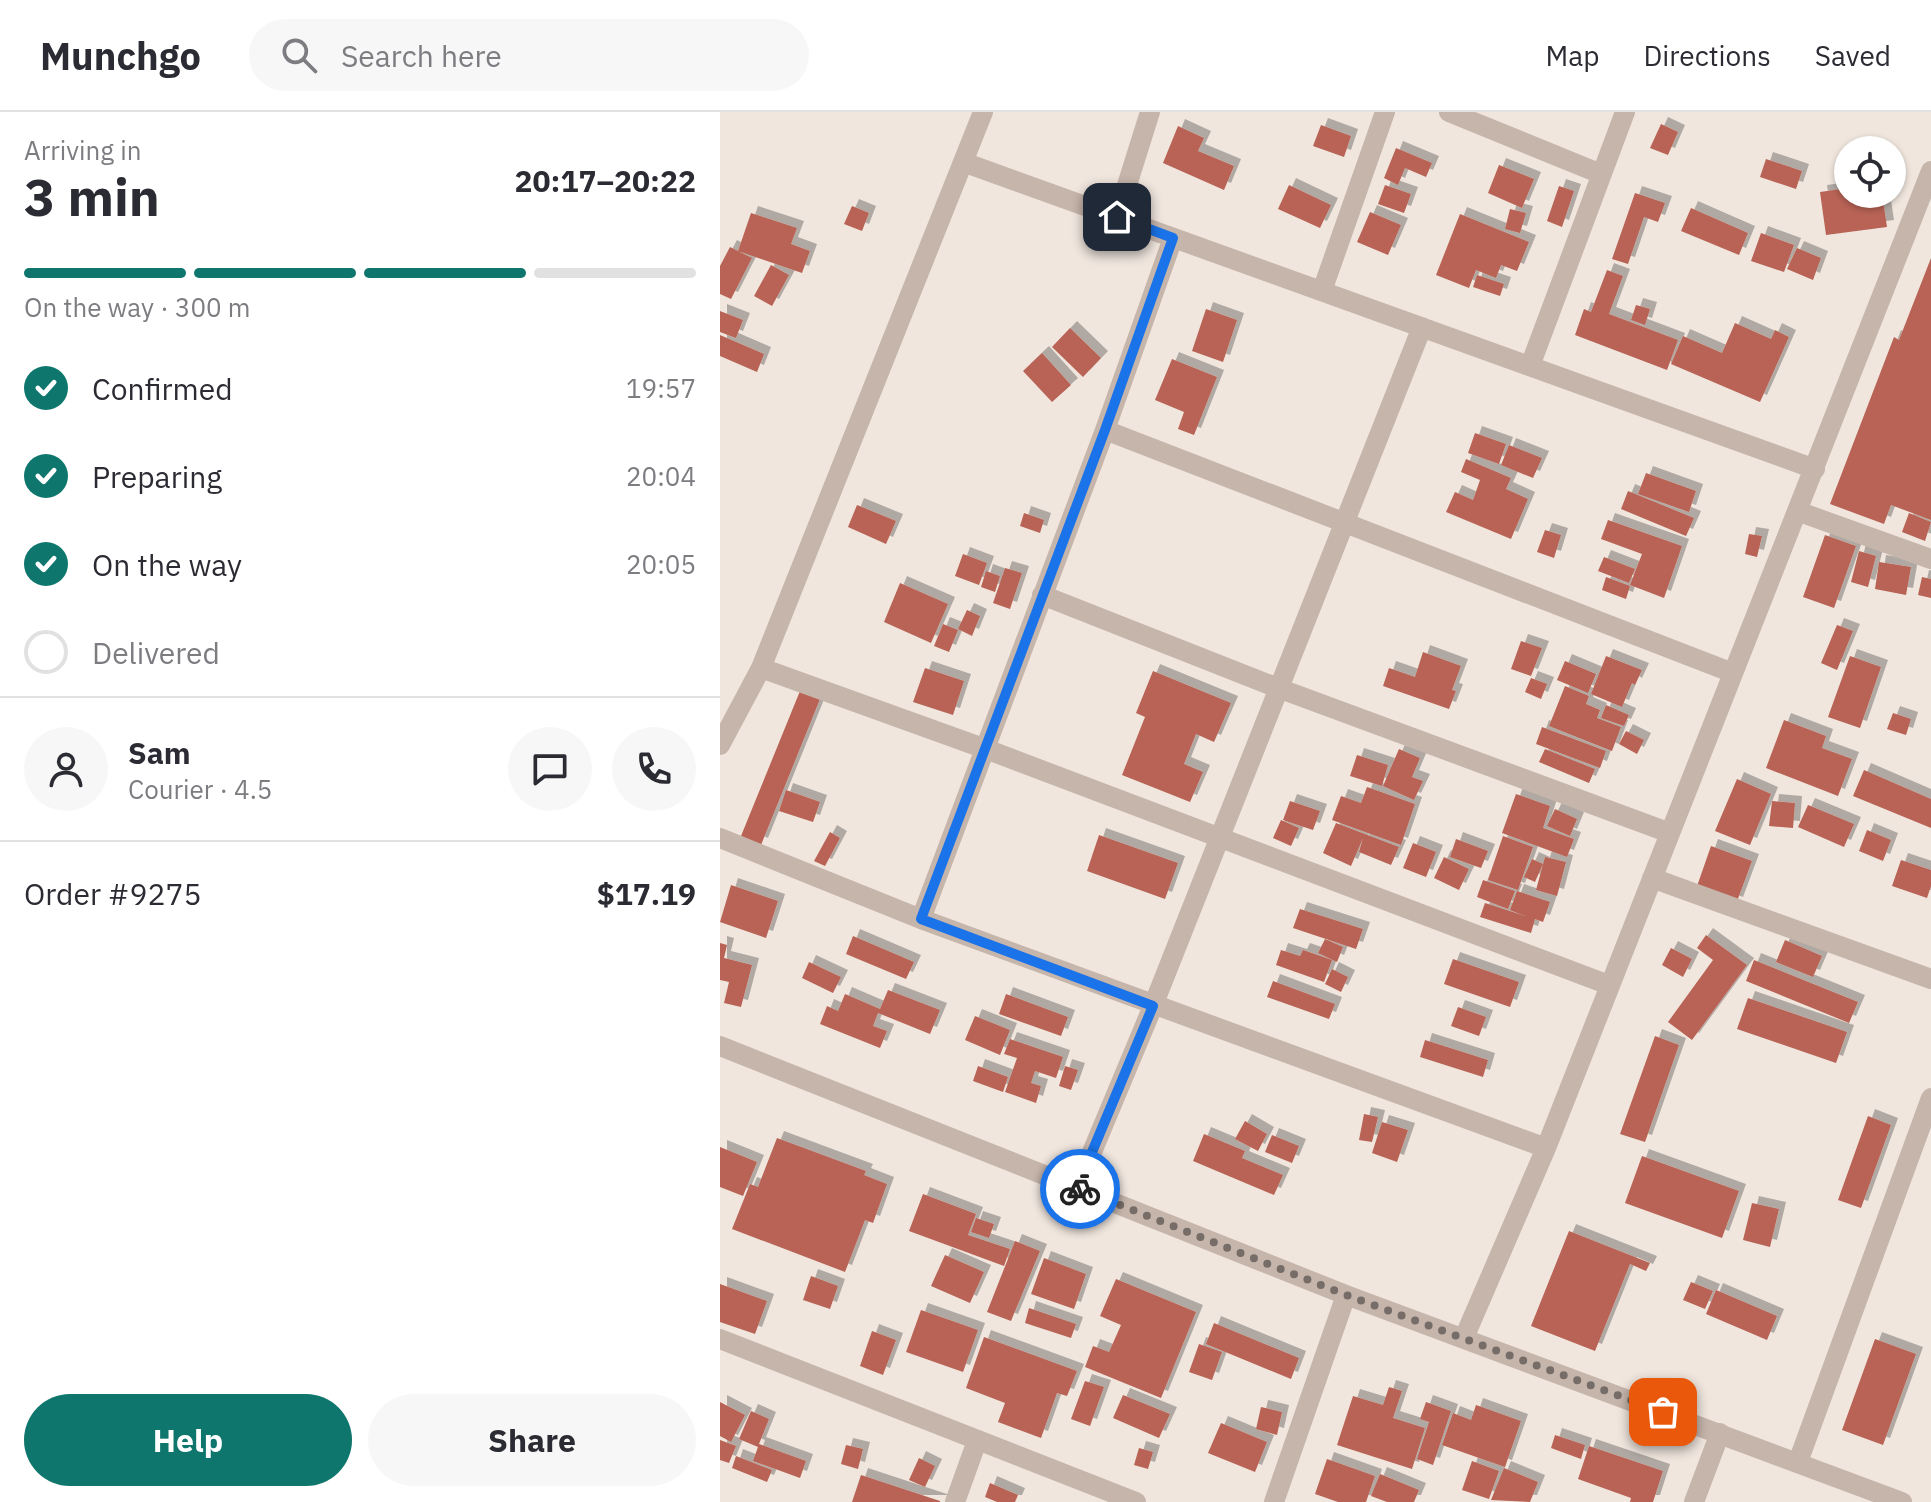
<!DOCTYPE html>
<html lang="en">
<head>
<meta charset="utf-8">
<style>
	:root { --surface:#fff; --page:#f7f7f7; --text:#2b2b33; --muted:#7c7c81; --line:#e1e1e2; --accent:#0f766e }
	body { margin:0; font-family:"IBM Plex Sans",sans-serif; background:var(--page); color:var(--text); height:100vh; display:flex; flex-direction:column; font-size:30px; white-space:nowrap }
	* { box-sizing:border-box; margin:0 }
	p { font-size:26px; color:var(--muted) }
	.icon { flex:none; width:44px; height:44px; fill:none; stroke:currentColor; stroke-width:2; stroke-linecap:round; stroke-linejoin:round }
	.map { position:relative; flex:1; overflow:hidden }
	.panel { display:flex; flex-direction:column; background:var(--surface); width:720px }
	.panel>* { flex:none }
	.controls { position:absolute; left:1114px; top:24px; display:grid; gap:16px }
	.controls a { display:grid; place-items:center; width:72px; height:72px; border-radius:50%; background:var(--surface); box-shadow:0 2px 6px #0004; font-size:40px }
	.pin { position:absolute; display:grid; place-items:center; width:68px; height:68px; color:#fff; margin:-34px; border-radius:16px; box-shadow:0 4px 12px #0006 }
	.courier { position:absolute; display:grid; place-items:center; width:80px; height:80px; margin:-40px; border:6px solid #1a73e8; border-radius:50%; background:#fff; color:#222; box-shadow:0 2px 10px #0007 }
	.summary em { font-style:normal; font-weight:800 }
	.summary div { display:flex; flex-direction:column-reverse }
	.summary { display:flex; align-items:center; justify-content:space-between; height:136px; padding:0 24px }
	h1 { font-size:52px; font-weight:800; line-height:60px }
	.bar { display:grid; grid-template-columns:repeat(4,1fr); gap:12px 8px; align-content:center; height:96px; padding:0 24px }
	.bar i { height:10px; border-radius:6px; background:var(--line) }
	.bar .current { background:var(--accent) }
	.bar p { grid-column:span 4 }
	.line { display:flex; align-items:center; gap:20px; padding:0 24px; border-top:2px solid var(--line) }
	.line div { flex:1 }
	.round { display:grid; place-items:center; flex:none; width:84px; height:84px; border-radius:42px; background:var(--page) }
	ol { padding:0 24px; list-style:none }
	li { display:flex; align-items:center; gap:24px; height:88px }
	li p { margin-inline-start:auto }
	li .icon { padding:8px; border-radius:50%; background:var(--accent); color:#fff; stroke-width:4 }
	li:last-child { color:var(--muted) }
	li i { width:44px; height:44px; border:4px solid var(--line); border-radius:50% }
	.action { display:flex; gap:16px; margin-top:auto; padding:16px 24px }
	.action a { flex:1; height:92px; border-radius:48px; background:var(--accent); color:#fff; font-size:32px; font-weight:800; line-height:92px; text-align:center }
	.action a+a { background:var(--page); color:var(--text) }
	header { display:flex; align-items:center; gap:48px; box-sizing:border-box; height:112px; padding:0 40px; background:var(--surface); border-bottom:2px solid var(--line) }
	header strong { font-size:38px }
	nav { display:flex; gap:44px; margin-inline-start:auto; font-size:28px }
	.search { width:560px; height:72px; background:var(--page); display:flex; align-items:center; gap:20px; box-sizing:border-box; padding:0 28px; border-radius:44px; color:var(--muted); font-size:30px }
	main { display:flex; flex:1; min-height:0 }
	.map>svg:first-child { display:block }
</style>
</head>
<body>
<header>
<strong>Munchgo</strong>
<div class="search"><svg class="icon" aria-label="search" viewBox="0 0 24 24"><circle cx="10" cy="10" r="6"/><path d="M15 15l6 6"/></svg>Search here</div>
<nav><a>Map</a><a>Directions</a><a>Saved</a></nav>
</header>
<main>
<section class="panel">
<div class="summary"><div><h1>3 min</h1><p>Arriving in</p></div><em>20:17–20:22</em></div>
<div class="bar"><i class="current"></i><i class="current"></i><i class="current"></i><i></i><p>On the way · 300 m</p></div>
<ol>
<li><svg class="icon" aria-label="check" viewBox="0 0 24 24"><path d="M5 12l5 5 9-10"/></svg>Confirmed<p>19:57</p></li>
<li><svg class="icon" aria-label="check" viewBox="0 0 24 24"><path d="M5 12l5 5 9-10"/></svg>Preparing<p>20:04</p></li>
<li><svg class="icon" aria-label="check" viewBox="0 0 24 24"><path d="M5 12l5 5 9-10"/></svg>On the way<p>20:05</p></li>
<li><i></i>Delivered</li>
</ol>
<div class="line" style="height:144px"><a class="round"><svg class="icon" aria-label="person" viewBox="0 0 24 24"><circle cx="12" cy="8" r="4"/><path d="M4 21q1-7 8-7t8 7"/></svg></a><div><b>Sam</b><p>Courier · 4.5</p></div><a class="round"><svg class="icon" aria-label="chat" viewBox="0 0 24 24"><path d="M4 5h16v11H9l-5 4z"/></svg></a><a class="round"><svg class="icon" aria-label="phone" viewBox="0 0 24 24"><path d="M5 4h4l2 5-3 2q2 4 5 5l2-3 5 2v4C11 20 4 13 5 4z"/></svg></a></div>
<div class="line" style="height:104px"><div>Order #9275</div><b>$17.19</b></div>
<div class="action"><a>Help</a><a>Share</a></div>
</section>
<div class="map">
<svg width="1211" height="1390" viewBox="0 0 1211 1390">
	<defs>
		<filter id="shadow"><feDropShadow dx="7" dy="-7" stdDeviation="0" flood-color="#0004"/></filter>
	</defs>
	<rect width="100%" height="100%" fill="#f0e6de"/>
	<path fill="#b86354" filter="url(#shadow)" d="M941,12L958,20L948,43L930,36Z
		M601,13L631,24L624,45L593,34Z
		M458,14L484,26L478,39L514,54L504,78L443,51Z
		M676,36L712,51L706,65L685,56L678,73L664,66Z
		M1046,47L1082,59L1076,77L1040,65Z
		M779,53L814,67L802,96L768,81Z
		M569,73L611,93L600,116L558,97Z
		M665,73L691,82L684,101L658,92Z
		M839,74L854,79L842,115L827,109Z
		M1128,76V82H1162L1167,115L1106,123L1100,80Z
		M915,81L945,91L938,110L924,105L908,152L892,147Z
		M132,94L149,101L142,119L124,112Z
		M971,96L1028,121L1019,143L961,119Z
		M790,97L806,101L800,121L785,117Z
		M650,100L681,113L668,143L637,130Z
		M31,101L77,116L71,132L90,139L82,161L18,139L32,146L11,187L0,182V154L10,135L18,139Z
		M740,102L809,130L797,159L781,153L776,166L756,158L749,176L716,163Z
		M1041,121L1074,133L1064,160L1031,149Z
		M1077,136L1101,146L1093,168L1067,157Z
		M1211,146V408L1171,393L1164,412L1110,392L1174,225L1179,228Z
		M51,153L69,163L52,194L34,184Z
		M887,158L903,164L889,202L958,228L947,258L855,223L864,197L871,200Z
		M757,163L784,172L780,184L753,175Z
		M916,193L930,197L925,213L911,208Z
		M486,197L517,208L503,250L472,239Z
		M0,199L23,208L16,226L0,220Z
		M1015,211L1051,227L1055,218L1069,225L1040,290L951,252L963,224L1002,241Z
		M350,216L381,246L363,265L332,235Z
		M0,223L44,242L37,260L0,244Z
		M322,241L351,273L332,290L303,259Z
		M452,247L497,265L474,323L458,317L464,300L435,288Z
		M755,321L786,332L779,352L748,341Z
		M789,333L822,346L813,366L781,353Z
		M746,347L791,366L786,377L808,387L791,427L726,400L735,380L753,388L760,368L741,360Z
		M926,361L976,379L969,400L918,382Z
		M908,379L974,406L966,424L901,397Z
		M137,393L176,409L166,432L128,415Z
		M304,401L324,408L320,421L300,414Z
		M1189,401L1211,410L1205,429L1182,420Z
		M888,408L962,434L944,486L910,473L922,442L881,427Z
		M825,418L841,423L834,446L817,440Z
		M1029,422L1042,424L1037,445L1025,442Z
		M1105,423L1136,434L1114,496L1083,485Z
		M1139,439L1156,444L1148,475L1131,470Z
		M243,442L267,451L259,473L235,464Z
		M884,445L915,457L909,471L878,459Z
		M1159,450L1191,455L1186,483L1155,477Z
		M285,456L302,461L290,497L273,491Z
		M266,459L280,464L275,480L261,475Z
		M886,465L910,474L906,487L882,478Z
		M1202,465L1211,467V486L1198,483Z
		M180,471L228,492L211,531L164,510Z
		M247,498L260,504L252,524L238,517Z
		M223,512L238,518L229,540L214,534Z
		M1117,513L1133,519L1117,558L1101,551Z
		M801,529L822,536L811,564L791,557Z
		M703,540L741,554L732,578L736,579L729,597L663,574L669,556L695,565Z
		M886,544L922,558L915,573L912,571L902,595L871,582Z
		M1130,544L1161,555L1140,616L1108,605Z
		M845,549L876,562L868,581L837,568Z
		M205,556L244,569L233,603L193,590Z
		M433,559L511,591L494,630L476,622L464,652L483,660L470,690L402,663L425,605L416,601Z
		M811,566L827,572L821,587L805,580Z
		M845,574L869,584L866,592L880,598L877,606L901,615L892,639L829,614Z
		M80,579L100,587L41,733L21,724Z
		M886,593L909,603L904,614L881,606Z
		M1173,601L1191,607L1186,623L1167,617Z
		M1064,608L1106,624L1102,636L1132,647L1118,684L1046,656Z
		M822,615L886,639L880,656L816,632Z
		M906,619L924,628L917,642L899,632Z
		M679,637L700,646L692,665L703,669L694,688L663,674Z
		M825,637L875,657L869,671L819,650Z
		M637,643L668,653L662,674L630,664Z
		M1144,658L1211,687V716L1133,684Z
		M1017,667L1051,682L1030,733L995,719Z
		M647,675L695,692L681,733L612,708L621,684L641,691Z
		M66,678L100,690L93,710L59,699Z
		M796,682L830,694L823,716L854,727L847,745L782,721Z
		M570,689L600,699L593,718L563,708Z
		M1052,689L1075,691L1073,716L1049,714Z
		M1088,693L1134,712L1124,735L1078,715Z
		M835,697L857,707L850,724L827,714Z
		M561,708L579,716L571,734L553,726Z
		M616,711L679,735L671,753L639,740L643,726L631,754L603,741Z
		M1147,718L1171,728L1163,749L1139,739Z
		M110,720L120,726L105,754L94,749Z
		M379,723L458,751L445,787L367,759Z
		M783,724L813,735L798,778L768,768Z
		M736,727L768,739L761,756L730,745Z
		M693,731L716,740L706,765L683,756Z
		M991,734L1032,749L1016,792L976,777Z
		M724,745L749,757L739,778L714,766Z
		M825,745L846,750L837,784L816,778Z
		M812,747L823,752L815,770L804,765Z
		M1181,748L1211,758V774L1207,786L1172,774Z
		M763,768L795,779L788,797L757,785Z
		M11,773L58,789L46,826L0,810Z
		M797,779L830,790L823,810L815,807L811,821L760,805L765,791L805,804L790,798Z
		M580,797L643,817L636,837L573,816Z
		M986,823L1027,853L972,928L948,910L993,848L977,836Z
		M133,824L194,850L186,867L126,842Z
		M605,827L623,835L617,850L598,841Z
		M1065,828L1102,844L1093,865L1056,850Z
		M0,831L7,833L4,846L32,853L21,895L4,891L9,870L0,868Z
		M951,836L972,847L963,865L942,853Z
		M561,838L580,844L583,838L612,848L604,870L556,853Z
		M733,847L799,870L790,895L724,872Z
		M1034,848L1138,890L1129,911L1026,869Z
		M89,850L121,865L113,881L82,866Z
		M612,857L628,865L621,880L605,872Z
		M553,869L615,892L609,907L547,885Z
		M168,878L220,898L210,922L158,901L153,914L167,919L160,936L100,912L107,894L118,899L125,882L160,897Z
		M286,882L348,905L341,924L279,902Z
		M1028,886L1127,920L1116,951L1017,917Z
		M738,895L766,905L759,924L731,914Z
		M255,904L290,918L280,943L245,928Z
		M935,924L959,933L925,1030L900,1022Z
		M290,927L343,945L336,966L315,959L311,971L321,974L316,991L285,980L297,946L284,942Z
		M705,928L768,948L763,965L700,945Z
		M258,954L288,965L283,980L253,969Z
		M345,954L358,958L351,978L339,974Z
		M644,1002L658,1005L652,1030L639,1028Z
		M1148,1004L1171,1013L1141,1096L1118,1088Z
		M525,1009L547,1022L538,1039L515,1027Z
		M662,1010L688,1018L677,1050L652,1041Z
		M484,1022L525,1039L522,1046L563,1063L554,1083L473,1049Z
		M552,1023L579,1034L572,1051L545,1040Z
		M57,1026L146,1059L144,1063L167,1072L153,1111L145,1108L125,1160L12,1117L30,1072L38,1075Z
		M0,1035L37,1050L23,1084L0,1075Z
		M922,1044L1019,1079L1002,1126L905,1091Z
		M203,1082L256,1102L248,1123L290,1137L284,1154L189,1119Z
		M1032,1091L1059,1097L1050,1135L1023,1128Z
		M256,1106L274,1112L269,1126L251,1120Z
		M849,1119L930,1151L926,1159L910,1152L875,1239L811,1214Z
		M295,1129L320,1139L291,1209L267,1200Z
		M225,1143L264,1160L250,1191L211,1174Z
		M324,1146L366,1162L354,1197L311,1182Z
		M91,1164L118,1174L110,1197L83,1188Z
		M396,1167L476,1200L441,1286L365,1255L373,1234L389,1240L401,1213L380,1204Z
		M971,1170L993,1179L985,1197L963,1188Z
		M0,1172L47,1189L35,1222L0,1210Z
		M996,1178L1057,1204L1047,1228L986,1202Z
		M309,1196L356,1212L351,1226L305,1211Z
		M201,1198L258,1218L243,1260L186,1240Z
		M494,1211L579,1246L571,1267L486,1232Z
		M152,1219L176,1228L163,1263L140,1254Z
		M264,1225L357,1259L347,1284L337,1281L321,1326L278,1310L285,1291L246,1276Z
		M1155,1227L1196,1242L1163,1333L1122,1318Z
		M479,1232L502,1240L492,1268L469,1260Z
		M365,1269L384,1275L370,1314L351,1307Z
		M669,1275L682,1279L673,1306L705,1316L692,1357L617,1333L633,1284L663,1293Z
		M403,1283L450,1302L439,1326L393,1306Z
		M0,1290L25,1303L11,1330L0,1324Z
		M706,1290L731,1299L713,1353L697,1347L709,1310L700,1307Z
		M756,1293L801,1309L785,1355L722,1333L733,1301L751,1308Z
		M541,1295L562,1300L557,1323L536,1317Z
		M31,1299L49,1307L39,1332L86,1349L80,1366L33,1349L38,1335L19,1327Z
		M501,1311L547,1330L535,1360L488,1341Z
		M835,1323L865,1333L861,1347L831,1336Z
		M0,1328L16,1334L9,1351L0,1348Z
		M126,1333L143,1337L138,1357L121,1352Z
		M869,1334L943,1359L933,1390H910L911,1386L858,1367Z
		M419,1336L433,1340L428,1357L414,1353Z
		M16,1344L52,1358L47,1370L12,1356Z
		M199,1346L215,1354L205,1375L189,1368Z
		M607,1347L655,1364L646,1390H618L595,1382Z
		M752,1349L779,1359L769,1387L742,1378Z
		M784,1356L818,1370L810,1390L771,1388Z
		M660,1362L699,1378L694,1390H667L651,1384Z
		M141,1363L220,1389V1390H132Z
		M270,1371L298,1383L295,1390H277L265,1385Z"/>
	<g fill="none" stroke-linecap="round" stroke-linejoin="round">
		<path stroke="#c6b5ab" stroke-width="20" d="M729,0L881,62
			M243,50L1095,357
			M397,105L430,0
			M602,179L665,0
			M810,254L905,0
			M385,318L1013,561
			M1077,399L1211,447
			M322,483L558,576L950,721
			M41,556L263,636L889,873
			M0,633L41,556L263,0
			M0,726L201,807L826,1036
			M932,766L1211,867
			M201,807L385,318L453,126
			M0,934L626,1183L1182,1390
			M357,1076L433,894L702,215
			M744,1226L826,1036L1211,59
			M0,1227L416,1390
			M1078,1350L1211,986
			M235,1390L257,1329
			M554,1390L626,1183
			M974,1390L1000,1321"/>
	</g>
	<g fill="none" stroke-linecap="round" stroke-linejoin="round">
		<path stroke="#766d69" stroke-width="8" stroke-dasharray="0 14.4" d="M360,1077L626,1183L943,1300"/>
		<path stroke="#1a73e8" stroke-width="10" d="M360,1077L357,1076L433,894L201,807L385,318L453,126L397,105"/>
	</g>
</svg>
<div class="controls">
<a><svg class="icon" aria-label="locate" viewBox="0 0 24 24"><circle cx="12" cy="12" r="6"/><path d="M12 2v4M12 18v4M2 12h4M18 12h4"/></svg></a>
</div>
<div class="pin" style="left:943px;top:1300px;background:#ea580c"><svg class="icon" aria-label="bag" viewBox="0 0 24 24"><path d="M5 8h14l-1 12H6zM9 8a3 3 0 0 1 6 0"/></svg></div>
<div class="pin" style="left:397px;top:105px;background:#1f2937"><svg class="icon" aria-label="home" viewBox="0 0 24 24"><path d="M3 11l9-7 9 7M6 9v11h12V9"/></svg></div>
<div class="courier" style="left:360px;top:1077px"><svg class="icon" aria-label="bike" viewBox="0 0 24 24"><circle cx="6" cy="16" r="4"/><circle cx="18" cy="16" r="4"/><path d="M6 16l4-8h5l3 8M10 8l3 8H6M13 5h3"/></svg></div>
</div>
</main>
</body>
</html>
